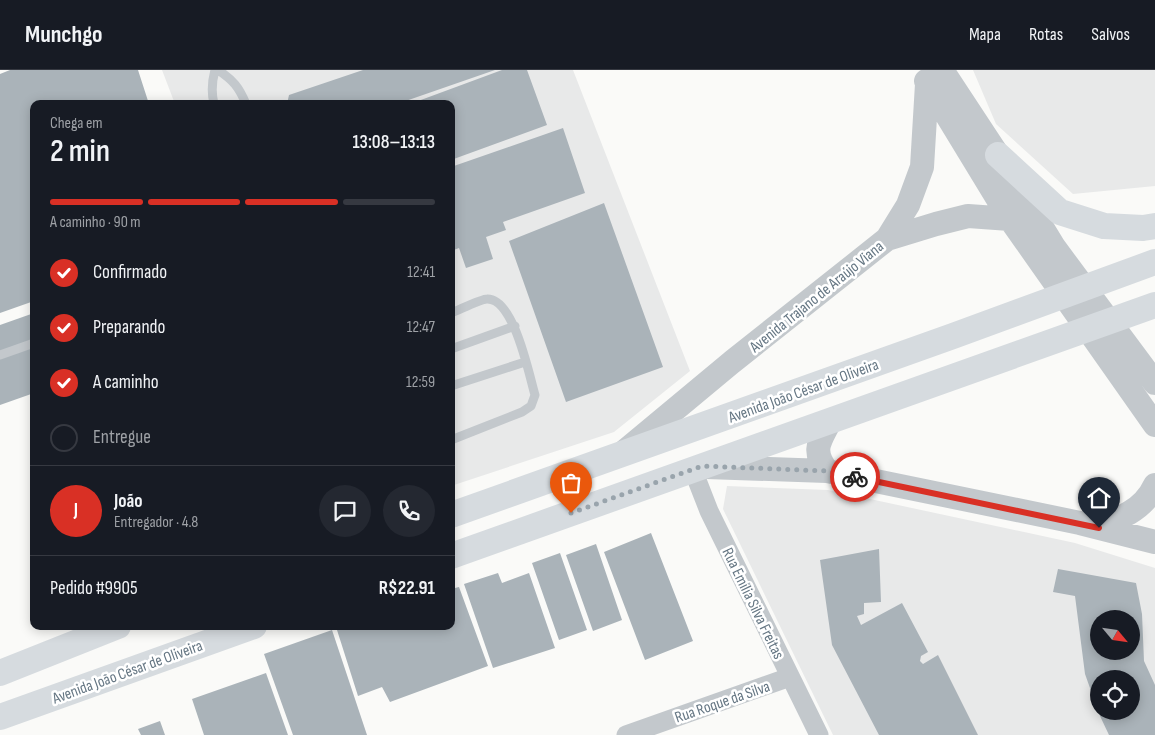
<!DOCTYPE html>
<html lang="pt">
<head>
<meta charset="utf-8">
<style>
	:root { --surface:#171b24; --page:#242831; --text:#f1f3f6; --muted:#9ea1a6; --line:#363941; --accent:#d93025 }
	body { margin:0; font-family:"Sofia Sans Condensed",sans-serif; background:var(--page); color:var(--text); height:100vh; display:flex; flex-direction:column; font-size:19px; white-space:nowrap }
	* { box-sizing:border-box; margin:0 }
	p { font-size:16px; color:var(--muted) }
	.icon { flex:none; width:28px; height:28px; fill:none; stroke:currentColor; stroke-width:2; stroke-linecap:round; stroke-linejoin:round }
	.map { position:relative; flex:1; overflow:hidden }
	.drawer { position:absolute; left:30px; top:30px; width:425px; height:530px; display:flex; flex-direction:column; background:var(--surface); border-radius:10px; box-shadow:0 2px 12px #0003 }
	.drawer>* { flex:none }
	.needle { width:32px; rotate:119deg }
	.tools { position:absolute; left:1090px; top:540px; display:grid; gap:10px }
	.tools a { display:grid; place-items:center; width:50px; height:50px; border-radius:50%; background:var(--surface); box-shadow:0 2px 12px #0003; font-size:25px }
	.pin { position:absolute; display:grid; place-items:center; width:42px; height:42px; color:#fff; margin:-51px -21px; border-radius:50% 50% 50% 0; rotate:-45deg; box-shadow:0 0 5px #0007 }
	.pin .icon { rotate:45deg }
	.courier { position:absolute; display:grid; place-items:center; width:50px; height:50px; margin:-25px; border:4px solid #d93025; border-radius:50%; background:#fff; color:#222; box-shadow:0 1px 6px #0007 }
	.head em { font-style:normal; font-weight:600 }
	.head div { display:flex; flex-direction:column-reverse }
	.head { display:flex; align-items:center; justify-content:space-between; height:85px; padding:0 20px }
	h1 { font-size:32px; font-weight:600; line-height:38px }
	.bar { display:grid; grid-template-columns:repeat(4,1fr); gap:8px 5px; align-content:center; height:60px; padding:0 20px }
	.bar i { height:6px; border-radius:4px; background:var(--line) }
	.bar .selected { background:var(--accent) }
	.bar p { grid-column:span 4 }
	.line { display:flex; align-items:center; gap:12px; padding:0 20px; border-top:1px solid var(--line) }
	.line div { flex:1 }
	.round { display:grid; place-items:center; flex:none; width:52px; height:52px; border-radius:26px; background:var(--page) }
	ol { padding:0 20px; list-style:none }
	li { display:flex; align-items:center; gap:15px; height:55px }
	li p { margin-inline-start:auto }
	li .icon { padding:5px; border-radius:50%; background:var(--accent); color:#fff; stroke-width:4 }
	li:last-child { color:var(--muted) }
	li i { width:28px; height:28px; border:2px solid var(--line); border-radius:50% }
	header { display:flex; align-items:center; gap:30px; box-sizing:border-box; height:70px; padding:0 25px; background:var(--surface); border-bottom:1px solid var(--line) }
	header strong { font-size:24px }
	nav { display:flex; gap:28px; margin-inline-start:auto; font-size:18px }
	.map>svg:first-child { display:block }
</style>
</head>
<body>
<header>
<strong>Munchgo</strong>
<nav><a>Mapa</a><a>Rotas</a><a>Salvos</a></nav>
</header>
<div class="map">
<svg width="1155" height="665" viewBox="0 0 1155 665">
	<rect width="100%" height="100%" fill="#fafaf8"/>
	<path fill="#e8e9e9" fill-rule="evenodd" d="M162,0H573L690,301L614,362L451,416V34H175Z
		M973,0H1155V116L1073,124L996,54Z
		M727,416L828,420L1075,473L1155,498V665H833L723,439ZM1099,549H1131V581H1099ZM1099,609H1131V641H1099Z"/>
	<path fill="#aab3b9" fill-rule="evenodd" d="M10,0H138L149,34H34V231L0,243V4Z
		M363,0H495L397,34H287L289,25Z
		M502,0H527L547,55L451,90V34H410Z
		M563,58L585,123L503,152L506,160L486,167L493,189L466,198L459,178L451,181V97Z
		M604,133L663,297L566,332L509,171Z
		M34,243V323L0,335V255Z
		M651,463L693,571L645,590L604,482Z
		M596,474L622,550L593,561L566,485Z
		M879,479L881,532L864,533V544L857,546L861,555L902,533L928,582L921,586L920,591L923,594L938,585L978,665H879L832,575L820,490Z
		M560,483L587,560L559,570L532,493Z
		M1058,499L1136,513L1142,544L1144,591L1155,615V665H1109L1100,646L1085,604L1075,526L1053,522ZM1099,549H1131V581H1099ZM1099,609H1131V641H1099Z
		M498,503L502,513L529,503L555,578L493,598L464,514Z
		M459,517L488,596L390,632L382,617L358,626L337,560L348,556H451V519Z
		M332,560L367,665H293L264,584Z
		M266,603L288,665H204L192,629Z
		M160,651L165,665H141L138,659Z"/>
	<g fill="none" stroke-linecap="round" stroke-linejoin="round">
		<path stroke="#c3c8cc" stroke-width="9" d="M218,0C233,10 239,17 246,34
			M214,34C211,22 212,11 215,0
			M451,243C459,240 481,229 487,229C514,228 529,305 535,325L531,336L522,342L451,370
			M451,279L515,256
			M0,285L34,273
			M451,316L525,292"/>
		<path stroke="#c3c8cc" stroke-width="19" d="M693,400L709,441L819,665
			M626,665L790,607"/>
		<path stroke="#c3c8cc" stroke-width="24" d="M942,0L998,85L1054,177L1155,313
			M926,11L1010,149L1155,355
			M887,169L936,154L968,146L1010,149L1018,157
			M625,381L732,292L887,169L908,135L922,97L927,14
			M706,397L827,401L1080,453L1155,472
			M827,401C811,379 820,372 830,351
			M1091,453C1118,453 1144,439 1155,415"/>
		<path stroke="#d6dbdf" stroke-width="26" d="M998,85L1060,142L1104,156L1143,158L1155,156
			M451,445L953,266L1155,192
			M451,486L1155,235
			M0,603L118,556
			M0,647L254,556"/>
	</g>
	<g fill="none" stroke-linecap="round" stroke-linejoin="round">
		<path stroke="#99a4ac" stroke-width="5" stroke-dasharray="0 9" d="M571,443L702,396L827,401L855,407"/>
		<path stroke="#d93025" stroke-width="6" d="M855,407L1099,458"/>
	</g>
	<g text-anchor="middle" stroke-width="5" stroke-linejoin="round" paint-order="stroke">
		<g font-size="16" fill="#657683" stroke="#fff">
			<text transform="translate(816 226) rotate(-39)" y="6">Avenida Trajano de Araújo Viana</text>
			<text transform="translate(803 320) rotate(-20)" y="6">Avenida João César de Oliveira</text>
			<text transform="translate(754 533) rotate(64)" y="6">Rua Emília Silva Freitas</text>
			<text transform="translate(127 601) rotate(-20)" y="6">Avenida João César de Oliveira</text>
			<text transform="translate(722 631) rotate(-19)" y="6">Rua Roque da Silva</text>
		</g>
	</g>
</svg>
<div class="tools">
<a><svg class="needle" viewBox="-14 -14 28 28"><path d="M0-13l5 13h-10z" fill="#e53935"/><path d="M0 13l5-13h-10z" fill="#9ea1a6"/></svg></a>
<a><svg class="icon" aria-label="locate" viewBox="0 0 24 24"><circle cx="12" cy="12" r="6"/><path d="M12 2v4M12 18v4M2 12h4M18 12h4"/></svg></a>
</div>
<div class="pin" style="left:571px;top:443px;background:#ea580c"><svg class="icon" aria-label="bag" viewBox="0 0 24 24"><path d="M5 8h14l-1 12H6zM9 8a3 3 0 0 1 6 0"/></svg></div>
<div class="pin" style="left:1099px;top:458px;background:#1f2937"><svg class="icon" aria-label="home" viewBox="0 0 24 24"><path d="M3 11l9-7 9 7M6 9v11h12V9"/></svg></div>
<div class="courier" style="left:855px;top:407px"><svg class="icon" aria-label="bike" viewBox="0 0 24 24"><circle cx="6" cy="16" r="4"/><circle cx="18" cy="16" r="4"/><path d="M6 16l4-8h5l3 8M10 8l3 8H6M13 5h3"/></svg></div>
<section class="drawer">
<div class="head"><div><h1>2 min</h1><p>Chega em</p></div><em>13:08–13:13</em></div>
<div class="bar"><i class="selected"></i><i class="selected"></i><i class="selected"></i><i></i><p>A caminho · 90 m</p></div>
<ol>
<li><svg class="icon" aria-label="check" viewBox="0 0 24 24"><path d="M5 12l5 5 9-10"/></svg>Confirmado<p>12:41</p></li>
<li><svg class="icon" aria-label="check" viewBox="0 0 24 24"><path d="M5 12l5 5 9-10"/></svg>Preparando<p>12:47</p></li>
<li><svg class="icon" aria-label="check" viewBox="0 0 24 24"><path d="M5 12l5 5 9-10"/></svg>A caminho<p>12:59</p></li>
<li><i></i>Entregue</li>
</ol>
<div class="line" style="height:90px"><b class="round" style="background:var(--accent);color:#fff">J</b><div><b>João</b><p>Entregador · 4.8</p></div><a class="round"><svg class="icon" aria-label="chat" viewBox="0 0 24 24"><path d="M4 5h16v11H9l-5 4z"/></svg></a><a class="round"><svg class="icon" aria-label="phone" viewBox="0 0 24 24"><path d="M5 4h4l2 5-3 2q2 4 5 5l2-3 5 2v4C11 20 4 13 5 4z"/></svg></a></div>
<div class="line" style="height:65px"><div>Pedido #9905</div><b>R$22.91</b></div>
</section>
</div>
</body>
</html>
